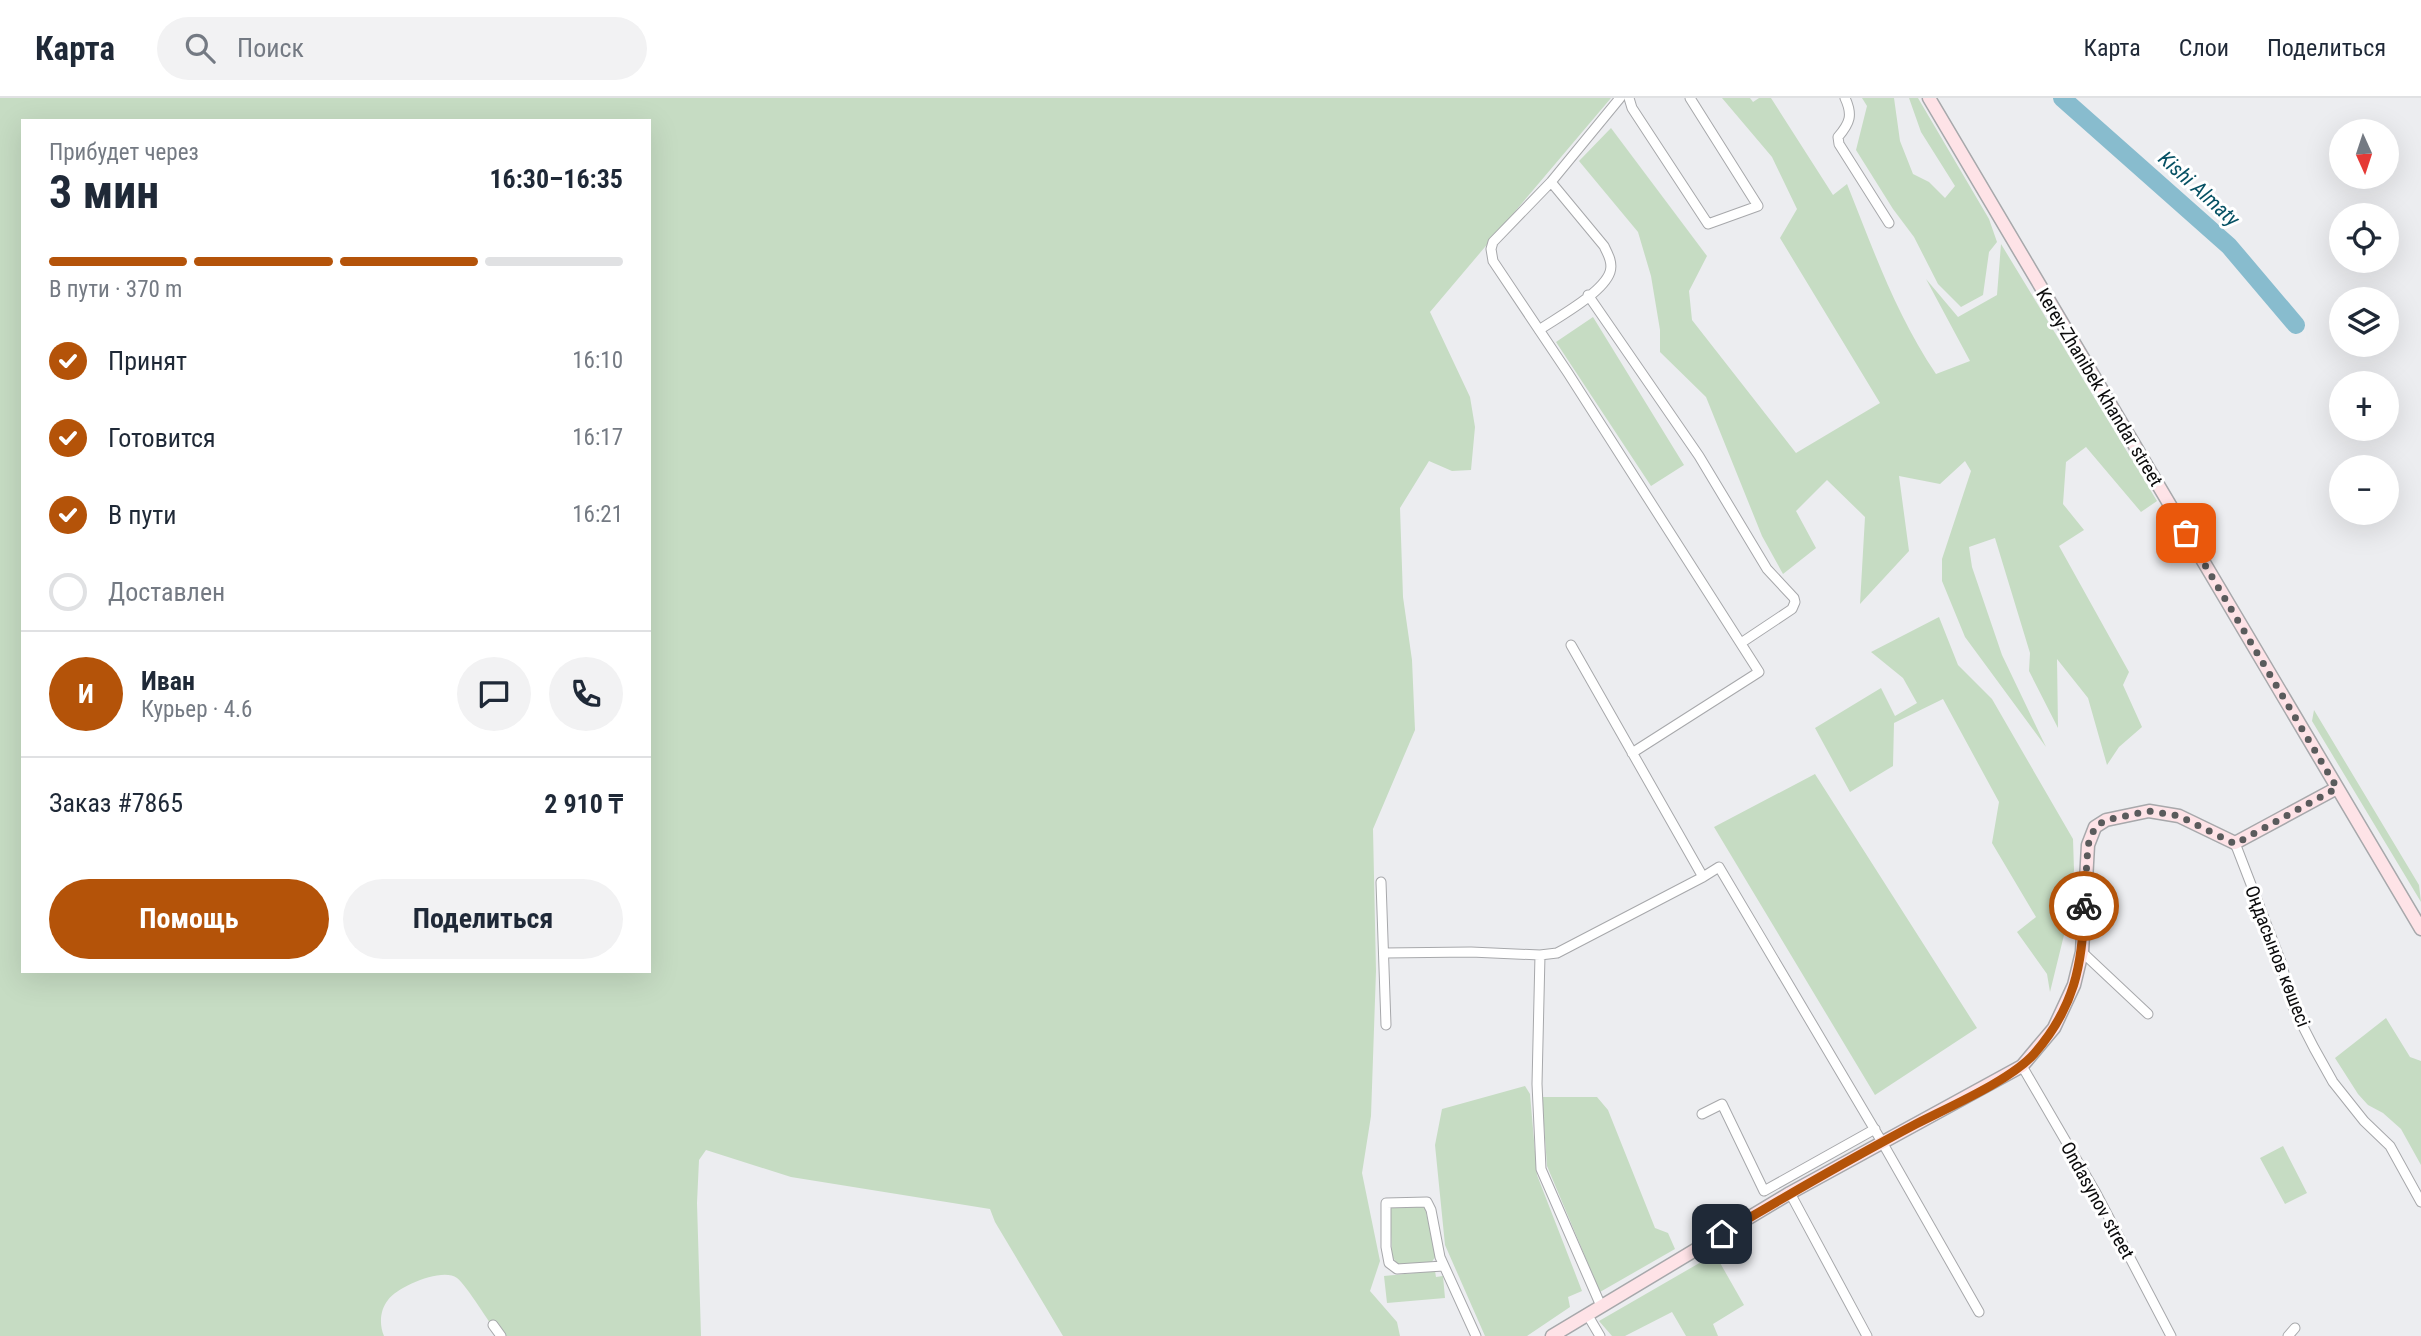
<!DOCTYPE html>
<html lang="ru">
<head>
<meta charset="utf-8">
<style>
	:root { --surface:#fff; --page:#f2f2f3; --text:#1f2937; --muted:#747a83; --line:#e0e1e3; --accent:#b45309 }
	body { margin:0; font-family:"Roboto Condensed",sans-serif; background:var(--page); color:var(--text); height:100vh; display:flex; flex-direction:column; font-size:26px; white-space:nowrap }
	* { box-sizing:border-box; margin:0 }
	p { font-size:23px; color:var(--muted) }
	.icon { flex:none; width:38px; height:38px; fill:none; stroke:currentColor; stroke-width:2; stroke-linecap:round; stroke-linejoin:round }
	.map { position:relative; flex:1; overflow:hidden }
	.side { position:absolute; left:21px; top:21px; width:630px; height:854px; display:flex; flex-direction:column; background:var(--surface); border-radius:0px; box-shadow:0 7px 28px #0002 }
	.side>* { flex:none }
	.needle { width:46px; rotate:177deg }
	.tools { position:absolute; left:2329px; top:21px; display:grid; gap:14px }
	.tools a { display:grid; place-items:center; width:70px; height:70px; border-radius:50%; background:var(--surface); box-shadow:0 7px 28px #0002; font-size:35px }
	.pin { position:absolute; display:grid; place-items:center; width:60px; height:60px; color:#fff; margin:-30px; border-radius:14px; box-shadow:0 4px 10px #0006 }
	.courier { position:absolute; display:grid; place-items:center; width:70px; height:70px; margin:-35px; border:5px solid #b45309; border-radius:50%; background:#fff; color:#222; box-shadow:0 2px 9px #0007 }
	.head em { font-style:normal; font-weight:700 }
	.head div { display:flex; flex-direction:column-reverse }
	.head { display:flex; align-items:center; justify-content:space-between; height:119px; padding:0 28px }
	h1 { font-size:46px; font-weight:700; line-height:52px }
	.bar { display:grid; grid-template-columns:repeat(4,1fr); gap:10px 7px; align-content:center; height:84px; padding:0 28px }
	.bar i { height:9px; border-radius:5px; background:var(--line) }
	.bar .on { background:var(--accent) }
	.bar p { grid-column:span 4 }
	.line { display:flex; align-items:center; gap:18px; padding:0 28px; border-top:2px solid var(--line) }
	.line div { flex:1 }
	.round { display:grid; place-items:center; flex:none; width:74px; height:74px; border-radius:37px; background:var(--page) }
	ol { padding:0 28px; list-style:none }
	li { display:flex; align-items:center; gap:21px; height:77px }
	li p { margin-inline-start:auto }
	li .icon { padding:7px; border-radius:50%; background:var(--accent); color:#fff; stroke-width:4 }
	li:last-child { color:var(--muted) }
	li i { width:38px; height:38px; border:4px solid var(--line); border-radius:50% }
	.primary-button { display:flex; gap:14px; margin-top:auto; padding:14px 28px }
	.primary-button a { flex:1; height:80px; border-radius:42px; background:var(--accent); color:#fff; font-size:28px; font-weight:700; line-height:80px; text-align:center }
	.primary-button a+a { background:var(--page); color:var(--text) }
	header { display:flex; align-items:center; gap:42px; box-sizing:border-box; height:98px; padding:0 35px; background:var(--surface); border-bottom:2px solid var(--line) }
	header strong { font-size:33px }
	nav { display:flex; gap:38px; margin-inline-start:auto; font-size:24px }
	.search { width:490px; height:63px; background:var(--page); display:flex; align-items:center; gap:18px; box-sizing:border-box; padding:0 24px; border-radius:38px; color:var(--muted); font-size:26px }
	.map>svg:first-child { display:block }
</style>
</head>
<body>
<header>
<strong>Карта</strong>
<div class="search"><svg class="icon" aria-label="search" viewBox="0 0 24 24"><circle cx="10" cy="10" r="6"/><path d="M15 15l6 6"/></svg>Поиск</div>
<nav><a>Карта</a><a>Слои</a><a>Поделиться</a></nav>
</header>
<div class="map">
<svg width="2421" height="1238" viewBox="0 0 2421 1238">
	<rect width="100%" height="100%" fill="#ecedf0"/>
	<path fill="#c6dcc3" fill-rule="evenodd" d="M0,0H1611L1430,214L1470,299L1475,329L1471,372L1452,373L1429,363L1400,410L1403,499L1412,562L1415,632L1373,731L1376,873L1371,1018L1362,1075L1380,1163L1370,1193L1397,1224L1400,1238H1063L995,1124L990,1111L791,1079L706,1052L699,1062L697,1105L701,1238H499C490,1226 467,1188 457,1180C442,1169 397,1189 388,1202C380,1212 379,1226 384,1238H0ZM23,23H649V873H23Z
		M1722,0H1750L1753,4L1759,0H1771L1833,97L1847,86C1873,151 1896,217 1936,276L1970,263L1926,181L1958,219L1997,197L2001,146L2157,403L2141,414L2086,349L2066,364L2063,406L2084,432L2059,448L2129,574L2123,587L2142,629L2119,649L2107,667L2088,600L2057,561L2058,630L2029,573L2030,555L1995,440L1969,449L1972,469L2002,557L2046,649L1965,539L1942,483V461L1971,373L1965,363L1940,386L1899,378L1909,453L1860,506L1865,419L1827,382L1796,413L1816,450L1783,476L1762,438L1706,299L1660,254V232L1651,178L1638,134L1579,63L1611,30L1707,158L1689,193L1692,222L1796,355L1880,305L1780,140L1797,111L1772,59Z
		M1862,0H1894L1900,43L1913,76L1929,84L1945,100L1955,88L1921,34L1909,0H1918L1989,121L1997,144L1989,154L1983,197L1961,209L1938,186L1914,139L1893,111L1856,52L1867,8Z
		M1593,219L1684,367L1651,388L1556,244Z
		M1939,519L1958,567L1992,601L2073,741L2074,772L2064,837L2050,894L2047,876L2017,834L2036,819L1992,745L1999,704L1943,601L1894,625L1893,668L1850,694L1815,630L1881,590L1895,618L1917,605L1903,580L1871,554Z
		M2314,612L2419,787L2421,804L2312,623Z
		M1815,676L1977,930L1875,997L1714,729Z
		M2386,920L2410,959L2421,963V1067L2401,1031L2383,1015L2368,1007L2358,996L2335,960Z
		M1525,988L1530,996L1537,1077L1582,1193L1568,1199L1570,1209L1527,1238H1485L1445,1147L1435,1047L1442,1011Z
		M1542,999H1597L1608,1012L1655,1130L1668,1135L1675,1151L1600,1194L1547,1068Z
		M2283,1048L2307,1095L2285,1106L2260,1060Z
		M1419,1108L1425,1110L1436,1158L1431,1165L1399,1167L1392,1159L1390,1110Z
		M1715,1156L1744,1207L1713,1226L1718,1238H1686L1672,1214L1625,1238H1612L1599,1223Z
		M1435,1173L1436,1179L1443,1178L1445,1200L1387,1205L1384,1178Z"/>
	<g fill="none" stroke-linecap="round" stroke-linejoin="round">
		<path stroke="#88bcce" stroke-width="18" d="M2062,0L2229,148L2296,227"/>
		<defs>
			<path id="street" d="M1620,0L1551,84L1493,144L1491,151L1493,163L1568,275L1759,574L1632,655
				M1629,0L1632,10L1708,126L1758,108L1690,0
				M1845,0C1853,17 1850,25 1838,39L1839,46L1889,125
				M1588,197L1699,358L1767,471L1794,500L1795,504L1792,511L1741,545
				M1539,232C1558,219 1603,195 1610,174C1613,165 1608,156 1604,148L1551,84
				M1571,547L1703,779L1719,769L1882,1044L1979,1214
				M2235,745L2281,864L2293,909L2314,950L2333,984L2364,1023L2390,1048L2421,1104
				M1381,784L1386,927
				M2082,854L2148,916
				M1385,855L1471,854L1540,857L1557,855L1703,779
				M1540,857L1537,986L1541,1071L1601,1208
				M2022,968L2096,1095L2171,1238
				M1702,1016L1722,1006L1764,1093L1875,1031
				M1790,1095L1867,1238
				M1443,1168L1397,1171L1389,1165L1386,1149V1105L1427,1104L1431,1112L1440,1159L1476,1238
				M1587,1216L1600,1238
				M493,1227L501,1238
				M2288,1238L2295,1230"/>
			<path id="secondary" d="M1929,0L2421,831
				M1552,1238L1790,1095L2022,968L2054,930L2074,887L2082,854L2088,747L2095,729L2106,722L2149,713L2179,718L2235,745L2337,690"/>
		</defs>
		<use href="#street" stroke="#a7a8ab" stroke-width="11"/>
		<use href="#secondary" stroke="#a7a8ab" stroke-width="15"/>
		<use href="#street" stroke="#fff" stroke-width="9"/>
		<use href="#secondary" stroke="#fee3e7" stroke-width="12"/>
	</g>
	<g fill="none" stroke-linecap="round" stroke-linejoin="round">
		<path stroke="#5a5b5c" stroke-width="7" stroke-dasharray="0 12.6" d="M2084,808L2088,747L2095,729L2106,722L2149,713L2179,718L2235,746L2337,690L2186,435"/>
		<path stroke="#b45309" stroke-width="9" d="M1722,1136C1786,1098 1850,1061 1916,1026C1949,1009 2011,982 2034,956C2074,910 2083,867 2084,808"/>
	</g>
	<g text-anchor="middle" stroke-width="6" stroke-linejoin="round" paint-order="stroke">
		<g font-size="19" fill="#0c0c0d" stroke="#fff">
			<text transform="translate(2100 289) rotate(59)" y="7">Kerey-Zhanibek khandar street</text>
			<text transform="translate(2278 858) rotate(69)" y="7">Оңдасынов көшесі</text>
			<text transform="translate(2098 1102) rotate(61)" y="7">Ondasynov street</text>
		</g>
		<g font-size="21" font-style="italic" fill="#065164" stroke="#fff">
			<text transform="translate(2199 91) rotate(42)" y="7">Kіshі Almaty</text>
		</g>
	</g>
</svg>
<div class="tools">
<a><svg class="needle" viewBox="-14 -14 28 28"><path d="M0-13l5 13h-10z" fill="#e53935"/><path d="M0 13l5-13h-10z" fill="#747a83"/></svg></a>
<a><svg class="icon" aria-label="locate" viewBox="0 0 24 24"><circle cx="12" cy="12" r="6"/><path d="M12 2v4M12 18v4M2 12h4M18 12h4"/></svg></a>
<a><svg class="icon" aria-label="layers" viewBox="0 0 24 24"><path d="M12 4l9 5-9 5-9-5zM3 14l9 5 9-5"/></svg></a>
<a>+</a>
<a>−</a>
</div>
<div class="pin" style="left:2186px;top:435px;background:#ea580c"><svg class="icon" aria-label="bag" viewBox="0 0 24 24"><path d="M5 8h14l-1 12H6zM9 8a3 3 0 0 1 6 0"/></svg></div>
<div class="pin" style="left:1722px;top:1136px;background:#1f2937"><svg class="icon" aria-label="home" viewBox="0 0 24 24"><path d="M3 11l9-7 9 7M6 9v11h12V9"/></svg></div>
<div class="courier" style="left:2084px;top:808px"><svg class="icon" aria-label="bike" viewBox="0 0 24 24"><circle cx="6" cy="16" r="4"/><circle cx="18" cy="16" r="4"/><path d="M6 16l4-8h5l3 8M10 8l3 8H6M13 5h3"/></svg></div>
<section class="side">
<div class="head"><div><h1>3 мин</h1><p>Прибудет через</p></div><em>16:30–16:35</em></div>
<div class="bar"><i class="on"></i><i class="on"></i><i class="on"></i><i></i><p>В пути · 370 m</p></div>
<ol>
<li><svg class="icon" aria-label="check" viewBox="0 0 24 24"><path d="M5 12l5 5 9-10"/></svg>Принят<p>16:10</p></li>
<li><svg class="icon" aria-label="check" viewBox="0 0 24 24"><path d="M5 12l5 5 9-10"/></svg>Готовится<p>16:17</p></li>
<li><svg class="icon" aria-label="check" viewBox="0 0 24 24"><path d="M5 12l5 5 9-10"/></svg>В пути<p>16:21</p></li>
<li><i></i>Доставлен</li>
</ol>
<div class="line" style="height:126px"><b class="round" style="background:var(--accent);color:#fff">И</b><div><b>Иван</b><p>Курьер · 4.6</p></div><a class="round"><svg class="icon" aria-label="chat" viewBox="0 0 24 24"><path d="M4 5h16v11H9l-5 4z"/></svg></a><a class="round"><svg class="icon" aria-label="phone" viewBox="0 0 24 24"><path d="M5 4h4l2 5-3 2q2 4 5 5l2-3 5 2v4C11 20 4 13 5 4z"/></svg></a></div>
<div class="line" style="height:91px"><div>Заказ #7865</div><b>2 910 ₸</b></div>
<div class="primary-button"><a>Помощь</a><a>Поделиться</a></div>
</section>
</div>
</body>
</html>
